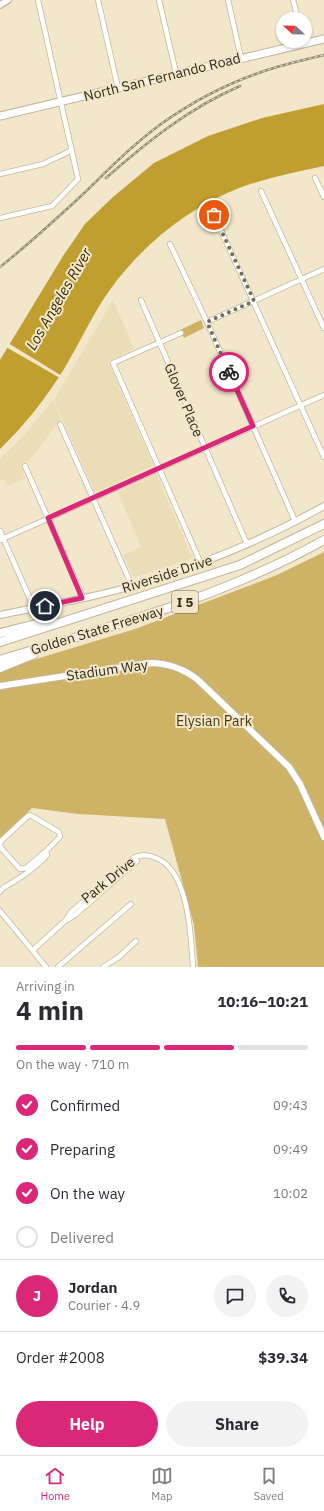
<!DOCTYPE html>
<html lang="en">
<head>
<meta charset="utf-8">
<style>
	:root { --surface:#fff; --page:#f2f2f3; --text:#2b2b33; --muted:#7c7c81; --line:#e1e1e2; --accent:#db2777 }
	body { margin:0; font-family:"IBM Plex Sans",sans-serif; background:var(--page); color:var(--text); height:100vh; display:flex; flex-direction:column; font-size:15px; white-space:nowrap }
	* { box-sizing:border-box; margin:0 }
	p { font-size:13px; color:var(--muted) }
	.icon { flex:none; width:22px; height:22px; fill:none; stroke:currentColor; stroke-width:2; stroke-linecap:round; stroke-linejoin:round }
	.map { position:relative; height:967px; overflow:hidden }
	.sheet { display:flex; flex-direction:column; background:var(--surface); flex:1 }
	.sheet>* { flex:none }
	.needle { width:26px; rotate:292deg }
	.buttons { position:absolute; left:276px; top:12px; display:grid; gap:8px }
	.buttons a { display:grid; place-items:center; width:36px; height:36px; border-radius:50%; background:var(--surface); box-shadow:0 1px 3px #0004; font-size:20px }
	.pin { position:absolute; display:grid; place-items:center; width:34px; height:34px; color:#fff; margin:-17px; border:2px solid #fff; border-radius:50%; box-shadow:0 1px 4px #0007 }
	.courier { position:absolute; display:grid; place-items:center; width:40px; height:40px; margin:-20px; border:3px solid #db2777; border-radius:50%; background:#fff; color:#222; box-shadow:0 1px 5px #0007 }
	.head em { font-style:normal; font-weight:700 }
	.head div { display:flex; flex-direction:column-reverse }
	.head { display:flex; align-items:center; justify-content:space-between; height:68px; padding:0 16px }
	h1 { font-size:26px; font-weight:700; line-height:30px }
	.bar { display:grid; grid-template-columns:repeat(4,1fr); gap:6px 4px; align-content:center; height:48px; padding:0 16px }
	.bar i { height:5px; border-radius:3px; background:var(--line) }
	.bar .current { background:var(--accent) }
	.bar p { grid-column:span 4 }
	.line { display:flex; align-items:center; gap:10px; padding:0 16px; border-top:1px solid var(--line) }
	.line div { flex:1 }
	.round { display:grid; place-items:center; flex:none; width:42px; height:42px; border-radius:21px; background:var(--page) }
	ol { padding:0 16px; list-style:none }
	li { display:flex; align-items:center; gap:12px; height:44px }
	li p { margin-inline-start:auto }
	li .icon { padding:4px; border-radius:50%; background:var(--accent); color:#fff; stroke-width:4 }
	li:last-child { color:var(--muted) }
	li i { width:22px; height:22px; border:2px solid var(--line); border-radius:50% }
	.primary-button { display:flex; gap:8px; margin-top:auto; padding:8px 16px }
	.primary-button a { flex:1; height:46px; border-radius:24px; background:var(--accent); color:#fff; font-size:16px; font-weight:700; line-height:46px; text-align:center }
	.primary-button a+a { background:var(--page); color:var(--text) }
	.tabs { display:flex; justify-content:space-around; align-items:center; height:56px; border-top:1px solid var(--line); background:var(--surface); font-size:11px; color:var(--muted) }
	.tabs a { display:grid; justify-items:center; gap:2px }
	.tabs .current { color:var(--accent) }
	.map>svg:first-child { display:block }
</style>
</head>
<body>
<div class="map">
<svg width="324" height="967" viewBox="0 0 324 967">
	<rect width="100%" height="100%" fill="#f2e7ca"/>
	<path fill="#eaddb8" d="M113,300L134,349L108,361L153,465L95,493L54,400Z
		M53,400L61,419L29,461L21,465L25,473L23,474L25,478L7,486L4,479L0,481V459L25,434Z
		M156,474L192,557L191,559L135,577L133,576L123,555L141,547L118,492Z"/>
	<path fill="#ceb366" d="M201,320L204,328L184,338L180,330Z
		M324,552V967H198L194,925L165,819L78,814L32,808L0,838V670L135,629L277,575Z"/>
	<path fill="#c09e30" d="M324,104V166C295,172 266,178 239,188C181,211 130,255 98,308C86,328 76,349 64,369C46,398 25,425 0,449V360L63,256L85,224L113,197L154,163L208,136L262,118Z"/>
	<path fill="#f2e7ca" d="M8,343L62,376L60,378L6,347Z"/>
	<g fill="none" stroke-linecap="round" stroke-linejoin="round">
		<defs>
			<path id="minor" d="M98,0L118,88
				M159,0L176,73
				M228,0L241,58
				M293,0L298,19
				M0,174L43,164L72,150
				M315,178L324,197
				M261,191L324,328
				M214,215L324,457
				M0,218L52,206L78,179L38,0
				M170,244L207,322L295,521
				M141,300L247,544
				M207,322L324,269
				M181,333L113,363L201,564
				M60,424L132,586
				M25,466L83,598
				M0,531L34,608
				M0,540L324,395
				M0,892L3,888C19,879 35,869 47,855L46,851L60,837L59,832L30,815L28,816L2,840L0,844L1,848L20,869L26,868L46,851
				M0,911L46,967
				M66,920L71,912L135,857C143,854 149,855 156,858C189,870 191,937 193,967
				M33,950L66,920L69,919L75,915L137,861
				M58,967L131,904
				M103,967L119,957L136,941"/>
			<path id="tertiary" d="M0,5L8,0"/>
			<path id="secondary" d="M0,615C49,605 98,597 145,582C207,563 267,538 324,506
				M0,686L149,663C167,663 183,668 198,680L289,767L300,784L324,837"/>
			<path id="primary" d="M0,116L324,39"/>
			<path id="motorway" d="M0,633L53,620
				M0,642L240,565L324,524
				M0,660C110,627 223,597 324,540
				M0,668L34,654"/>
		</defs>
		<use href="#minor" stroke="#c1b79b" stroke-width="6"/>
		<use href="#tertiary" stroke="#c1b79b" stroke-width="8"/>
		<use href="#secondary" stroke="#c1b79b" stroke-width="8"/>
		<use href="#primary" stroke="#c1b79b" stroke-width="9"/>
		<use href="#motorway" stroke="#c1b79b" stroke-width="10"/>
		<use href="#minor" stroke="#fff" stroke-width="4.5"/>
		<use href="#tertiary" stroke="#fff" stroke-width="5.5"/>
		<use href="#secondary" stroke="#fff" stroke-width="6"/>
		<use href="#primary" stroke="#fff" stroke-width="7"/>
		<use href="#motorway" stroke="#fff" stroke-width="8"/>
		<defs>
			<path id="rail" d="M106,178C147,142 189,108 240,86
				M0,267C28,245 54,221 80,197C106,172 131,146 161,124C196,99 236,79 277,67C293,62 308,59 324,55"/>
		</defs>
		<use href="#rail" stroke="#938c78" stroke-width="2.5"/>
		<use href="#rail" stroke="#f2e7ca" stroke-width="1" stroke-dasharray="3" stroke-linecap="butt"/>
	</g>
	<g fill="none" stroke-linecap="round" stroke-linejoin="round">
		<path stroke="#736c5b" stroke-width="4" stroke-dasharray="0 7.2" d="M214,215L254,301L207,322L229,372"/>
		<path stroke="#db2777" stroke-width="5" d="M45,606L82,598L48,518L253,426L229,372"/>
	</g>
	<g text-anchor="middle" stroke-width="4" stroke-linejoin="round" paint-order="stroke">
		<rect fill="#f2e7ca" stroke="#696352" stroke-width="1" x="172" y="591" width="26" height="22" rx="3"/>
		<g font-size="13" font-weight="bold" fill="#2e2a1f">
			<text x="185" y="607">I 5</text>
		</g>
		<g font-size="14" fill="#2e2a1f" stroke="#f2e7ca">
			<text transform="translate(162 77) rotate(-14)" y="5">North San Fernando Road</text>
			<text transform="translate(184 400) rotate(67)" y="5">Glover Place</text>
			<text transform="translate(167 574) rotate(-18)" y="5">Riverside Drive</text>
			<text transform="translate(97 630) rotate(-17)" y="5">Golden State Freeway</text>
			<text transform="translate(107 670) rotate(-8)" y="5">Stadium Way</text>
			<text transform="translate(108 880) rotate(-39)" y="5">Park Drive</text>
		</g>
		<g font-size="14" fill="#483a0d" stroke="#f2e7ca">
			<text x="214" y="726">Elysian Park</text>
		</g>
		<g font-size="15" font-style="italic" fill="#3a2c00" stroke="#f2e7ca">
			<text transform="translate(59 299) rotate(-60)" y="5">Los Angeles River</text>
		</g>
	</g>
</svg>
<div class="buttons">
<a><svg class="needle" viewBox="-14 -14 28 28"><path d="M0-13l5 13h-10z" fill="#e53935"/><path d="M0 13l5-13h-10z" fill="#7c7c81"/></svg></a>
</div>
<div class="pin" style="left:214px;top:215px;background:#ea580c"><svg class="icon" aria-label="bag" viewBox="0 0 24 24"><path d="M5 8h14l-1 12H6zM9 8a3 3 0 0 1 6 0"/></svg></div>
<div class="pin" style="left:45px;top:606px;background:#1f2937"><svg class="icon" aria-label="home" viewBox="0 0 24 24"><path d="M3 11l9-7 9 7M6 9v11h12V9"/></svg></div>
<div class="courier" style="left:229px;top:372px"><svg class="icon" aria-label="bike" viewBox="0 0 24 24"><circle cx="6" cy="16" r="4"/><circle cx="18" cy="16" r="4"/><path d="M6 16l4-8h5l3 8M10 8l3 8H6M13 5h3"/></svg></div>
</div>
<section class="sheet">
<div class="head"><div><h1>4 min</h1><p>Arriving in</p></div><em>10:16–10:21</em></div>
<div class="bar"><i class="current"></i><i class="current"></i><i class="current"></i><i></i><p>On the way · 710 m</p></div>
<ol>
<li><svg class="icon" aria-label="check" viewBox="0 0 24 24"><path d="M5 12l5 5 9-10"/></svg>Confirmed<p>09:43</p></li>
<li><svg class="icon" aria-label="check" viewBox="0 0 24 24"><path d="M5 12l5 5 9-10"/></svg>Preparing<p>09:49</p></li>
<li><svg class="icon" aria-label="check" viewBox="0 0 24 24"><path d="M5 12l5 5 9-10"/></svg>On the way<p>10:02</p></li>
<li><i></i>Delivered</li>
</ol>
<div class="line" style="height:72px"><b class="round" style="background:var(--accent);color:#fff">J</b><div><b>Jordan</b><p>Courier · 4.9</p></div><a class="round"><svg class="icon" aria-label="chat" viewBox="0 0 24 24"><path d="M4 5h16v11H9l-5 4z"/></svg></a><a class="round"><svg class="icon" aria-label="phone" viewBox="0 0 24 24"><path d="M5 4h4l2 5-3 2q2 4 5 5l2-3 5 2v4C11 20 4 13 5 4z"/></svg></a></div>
<div class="line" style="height:52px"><div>Order #2008</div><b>$39.34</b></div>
<div class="primary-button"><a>Help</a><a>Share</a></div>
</section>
<nav class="tabs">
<a class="current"><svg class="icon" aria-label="home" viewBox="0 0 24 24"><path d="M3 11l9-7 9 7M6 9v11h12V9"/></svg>Home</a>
<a><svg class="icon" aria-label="map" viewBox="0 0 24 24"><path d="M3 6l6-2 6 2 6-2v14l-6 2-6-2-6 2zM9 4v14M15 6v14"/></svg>Map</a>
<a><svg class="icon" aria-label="saved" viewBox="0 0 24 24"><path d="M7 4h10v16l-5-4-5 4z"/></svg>Saved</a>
</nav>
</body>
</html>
